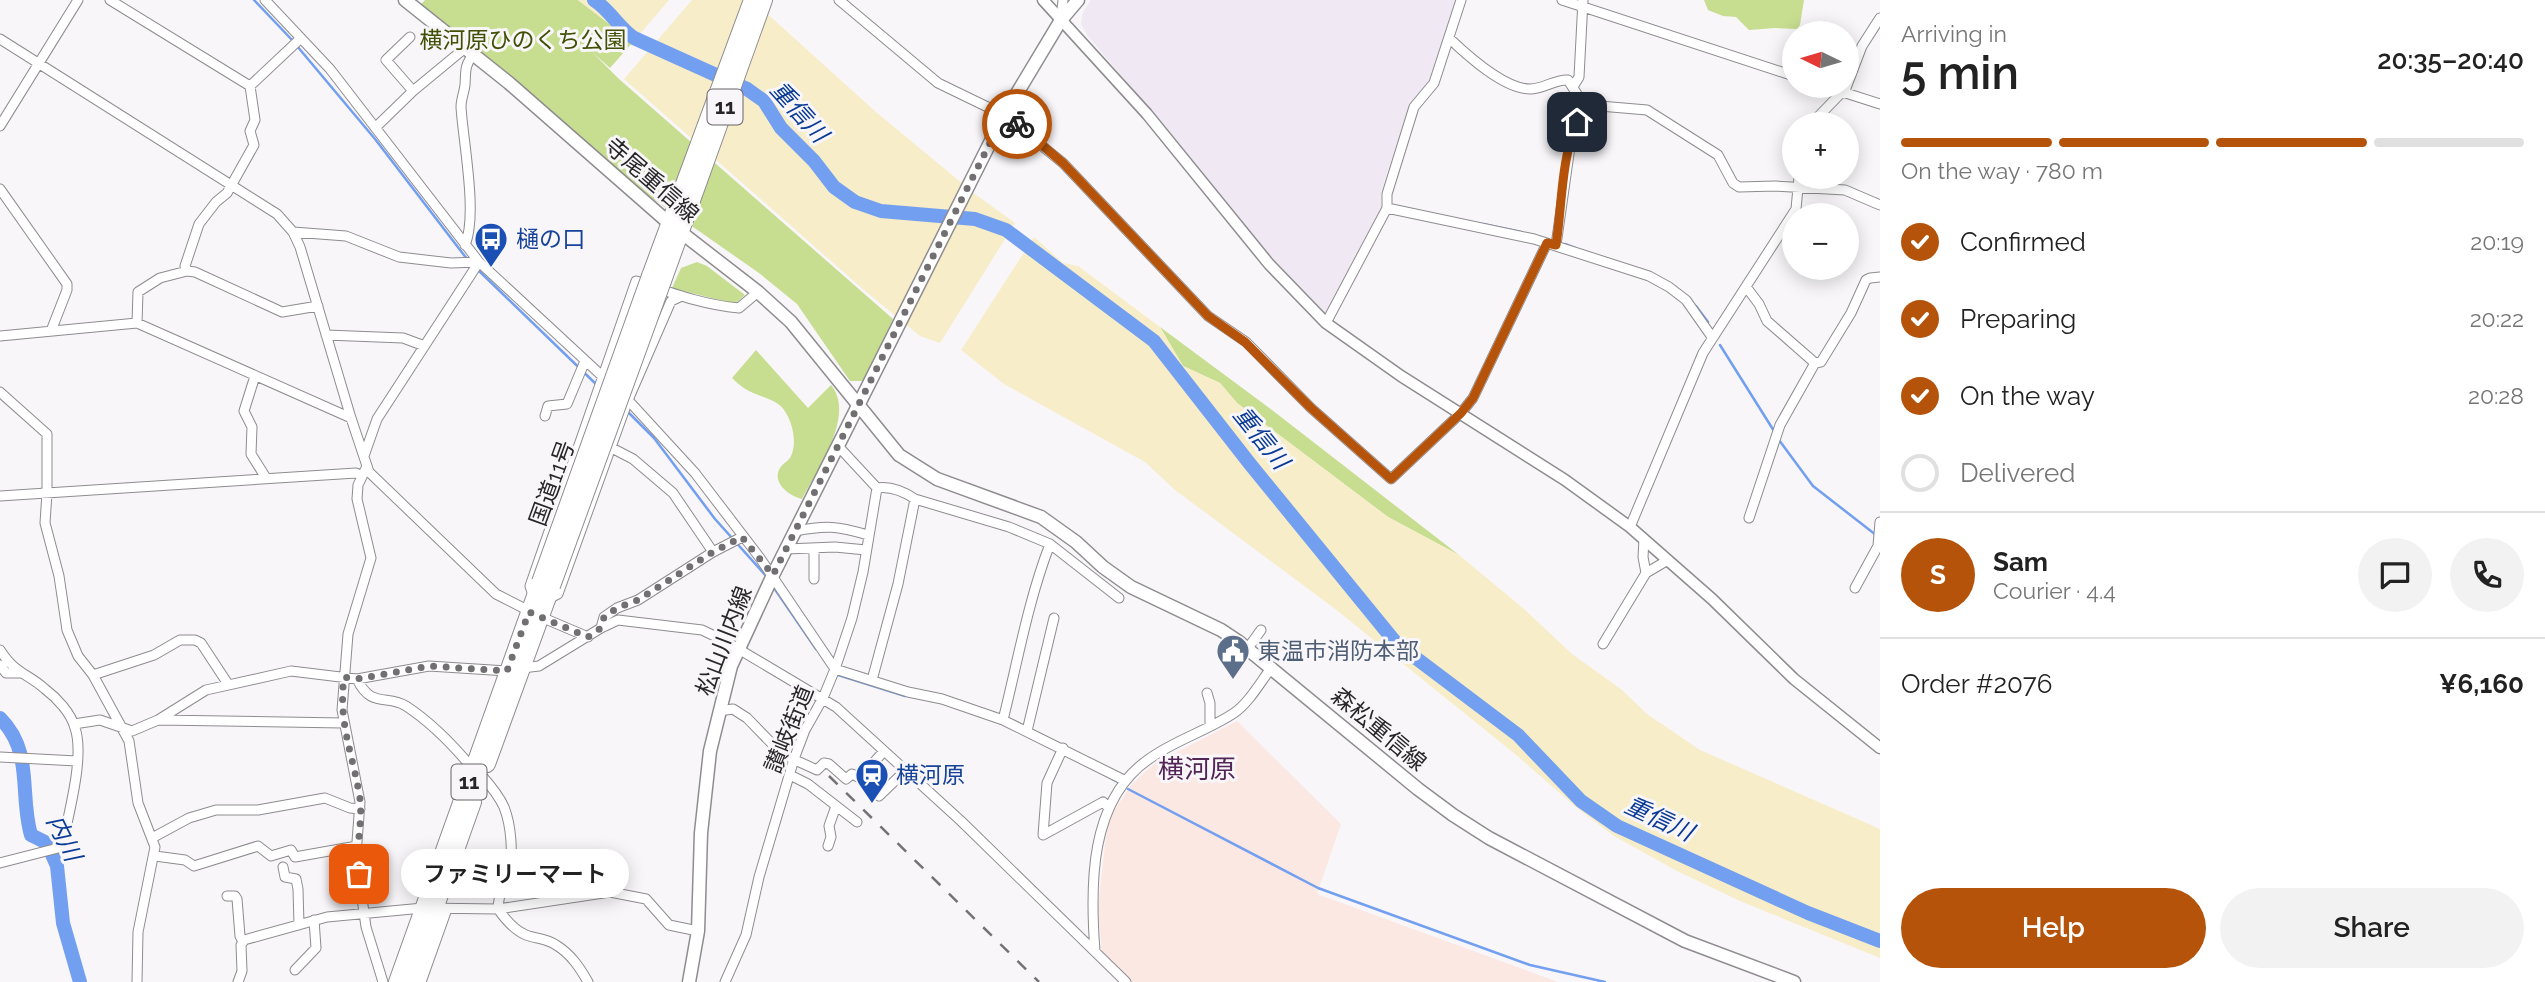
<!DOCTYPE html>
<html lang="en">
<head>
<meta charset="utf-8">
<style>
	:root { --surface:#fff; --page:#f2f2f2; --text:#222; --muted:#767676; --line:#e0e0e0; --accent:#b45309 }
	body { margin:0; font-family:Raleway,"Noto Sans JP",sans-serif; background:var(--page); color:var(--text); height:100vh; display:flex; flex-direction:column; font-size:26px; white-space:nowrap }
	* { box-sizing:border-box; margin:0 }
	p { font-size:23px; color:var(--muted) }
	.icon { flex:none; width:38px; height:38px; fill:none; stroke:currentColor; stroke-width:2; stroke-linecap:round; stroke-linejoin:round }
	.map { position:relative; flex:1; overflow:hidden }
	.side { display:flex; flex-direction:column; background:var(--surface); width:665px }
	.side>* { flex:none }
	.needle { width:46px; rotate:275deg }
	.tools { position:absolute; left:1782px; top:21px; display:grid; gap:14px }
	.tools a { display:grid; place-items:center; width:77px; height:77px; border-radius:50%; background:var(--surface); box-shadow:0 4px 18px #0003; font-size:35px }
	.pin { position:absolute; display:grid; place-items:center; width:60px; height:60px; color:#fff; margin:-30px; border-radius:14px; box-shadow:0 4px 10px #0006 }
	.courier { position:absolute; display:grid; place-items:center; width:70px; height:70px; margin:-35px; border:5px solid #b45309; border-radius:50%; background:#fff; color:#222; box-shadow:0 2px 9px #0007 }
	.bubble { position:absolute; height:49px; border-radius:24px; background:var(--surface); box-shadow:0 4px 18px #0003; font-size:23px; font-weight:600; line-height:49px; text-align:center }
	.headline em { font-style:normal; font-weight:600 }
	.headline div { display:flex; flex-direction:column-reverse }
	.headline { display:flex; align-items:center; justify-content:space-between; height:119px; padding:0 21px }
	h1 { font-size:46px; font-weight:600; line-height:52px }
	.bar { display:grid; grid-template-columns:repeat(4,1fr); gap:10px 7px; align-content:center; height:84px; padding:0 21px }
	.bar i { height:9px; border-radius:5px; background:var(--line) }
	.bar .selected { background:var(--accent) }
	.bar p { grid-column:span 4 }
	.line { display:flex; align-items:center; gap:18px; padding:0 21px; border-top:2px solid var(--line) }
	.line div { flex:1 }
	.round { display:grid; place-items:center; flex:none; width:74px; height:74px; border-radius:37px; background:var(--page) }
	ol { padding:0 21px; list-style:none }
	li { display:flex; align-items:center; gap:21px; height:77px }
	li p { margin-inline-start:auto }
	li .icon { padding:7px; border-radius:50%; background:var(--accent); color:#fff; stroke-width:4 }
	li:last-child { color:var(--muted) }
	li i { width:38px; height:38px; border:4px solid var(--line); border-radius:50% }
	.primary-button { display:flex; gap:14px; margin-top:auto; padding:14px 21px }
	.primary-button a { flex:1; height:80px; border-radius:42px; background:var(--accent); color:#fff; font-size:28px; font-weight:600; line-height:80px; text-align:center }
	.primary-button a+a { background:var(--page); color:var(--text) }
	main { display:flex; flex:1; min-height:0 }
	.map>svg:first-child { display:block }
</style>
</head>
<body>
<main>
<div class="map">
<svg width="1880" height="982" viewBox="0 0 1880 982">
	<rect width="100%" height="100%" fill="#f8f6f9"/>
	<path fill="#f0e8f2" d="M1091,0H1457L1447,40L1430,80L1410,107L1404,122L1381,192V207L1362,246L1360,255L1329,311L1326,313L1321,310L1266,251L1181,146L1087,35L1081,24L1083,12Z"/>
	<path fill="#fce8e2" d="M1237,721L1341,824L1317,894L1558,982H1130L1102,954L1098,907L1107,827L1113,812L1132,784L1154,764Z"/>
	<path fill="#c7dd90" d="M425,0H578L633,42L610,68L592,52L619,79L893,319L865,381H850L797,304L759,273L633,185L420,5Z
		M1704,0H1804L1800,25L1797,29L1775,28L1749,30L1736,17L1723,16L1708,10Z
		M697,262L707,266L745,295L737,302L731,303L672,288L681,268Z
		M1160,327L1272,410L1459,555L1388,517L1237,403L1220,383L1183,366Z
		M756,350L808,408L831,385C856,415 817,470 802,499C790,496 771,483 780,468C783,463 789,461 791,456C797,443 793,425 786,413C779,399 762,398 749,391C743,388 737,383 732,378Z"/>
	<path fill="#f7edc8" d="M578,0H669L633,42Z
		M692,0H752L876,112L975,194L1015,223L940,343L920,336L864,290L624,79Z
		M1034,237L1063,263L1078,266L1160,327L1183,366L1220,383L1237,403L1388,517L1459,555L1524,609L1572,654L1622,690L1647,714L1700,750L1880,829V958L1740,901L1677,871L1614,836L1577,808L1515,754L1334,608L1175,490L1145,462L1004,384L961,350Z"/>
	<g fill="none" stroke-linecap="round" stroke-linejoin="round">
		<path stroke="#739ff0" stroke-width="2.5" d="M254,0L293,41
			M297,46L375,139L467,259
			M1483,224L1521,232
			M1565,244L1575,248
			M477,269L598,386
			M1696,306L1708,322
			M1720,345L1774,431
			M627,411L654,438L715,519L767,577
			M1779,440L1813,486L1876,535
			M772,585L816,649
			M835,674L905,696
			M1112,779L1118,782
			M1128,789L1318,888L1530,965L1605,982"/>
		<path stroke="#739ff0" stroke-width="14" d="M594,0C610,10 618,27 634,38L747,89L764,101L781,128L814,161L834,187L855,202L881,211L975,219L1006,230L1154,341L1250,464L1396,643L1518,735L1581,801L1617,826L1808,913L1880,941
			M0,718C34,752 19,794 31,835L47,843L57,866L63,923L80,982"/>
		<defs>
			<path id="minor" d="M110,0L250,86L255,120L250,131L254,145L227,193L216,202L199,224L185,266L187,271L195,272L282,312L318,306
				M265,0L330,69L479,262L628,400L695,473L760,558L835,669L908,692L942,699L1003,720L1124,780
				M839,0L938,83L1004,115L1063,163L1208,316L1246,342L1311,408L1391,479L1461,413L1473,398L1547,243
				M1562,0L1794,76
				M1061,18L1063,0
				M410,37L386,60L413,91
				M0,39L277,214L293,232L300,247L351,418L369,472L496,594L541,617L588,637
				M1450,39C1468,56 1504,89 1530,89C1544,89 1555,79 1568,80L1582,102L1588,105L1647,110L1718,155L1733,183L1739,187L1775,186L1845,190L1880,205
				M1574,85L1579,77L1583,0
				M250,86L301,38
				M1824,86L1880,104
				M1811,124L1846,88L1862,46L1880,18
				M0,126L78,0
				M376,127L413,91L465,48
				M0,189L67,284V290L51,331
				M1387,208L1534,239L1649,276L1669,287L1686,300L1712,337
				M293,232L346,236L399,257L451,263L479,262
				M465,245C478,215 463,141 461,107C461,99 464,93 465,85C466,72 464,66 473,55
				M1556,245L1572,133L1582,102
				M1747,288L1759,304L1767,321L1815,363
				M137,323L138,292L160,278L187,271
				M1326,323L1387,208V194L1414,107L1434,83L1461,0
				M326,335L403,338L422,345
				M0,336L137,323L351,418
				M255,376L244,411L252,427L251,454L266,478
				M0,392L47,434V493L45,523L59,576L67,630L78,656L93,675L129,741L138,803L155,847L138,932L137,982
				M545,416L548,406L567,404L585,361
				M608,446L633,459L673,493L713,552
				M838,446L877,488
				M364,456L377,419L479,262
				M367,466L358,485L357,499L371,558L348,634L342,710L360,802L356,855L366,927L383,982
				M877,488C891,486 903,491 915,499L1009,527L1050,544L1119,598
				M0,496L356,473L362,476
				M1749,518L1780,425L1815,363L1821,362L1851,313L1866,280L1870,278L1880,277
				M1630,527L1703,353L1796,209L1799,177
				M795,531C827,525 837,526 868,535
				M786,549L835,547L866,550
				M1646,573L1668,560
				M814,579V549
				M1855,588L1878,546L1880,522
				M532,592L530,586L636,281C669,292 703,305 739,308L758,292
				M548,599L558,594L628,400L671,301L682,296
				M601,628L604,617L617,608L638,600L713,552L742,537
				M1603,644L1646,573L1643,557L1644,539
				M1248,648L1261,630
				M0,650C16,675 26,672 45,689C57,698 71,713 75,728C85,757 68,815 62,847L0,863
				M0,665L6,673H19
				M522,668L539,666L601,628L618,620L702,630L725,641L836,707L961,821L1126,982
				M93,675L154,655L180,640H195L201,643L228,684
				M357,679C371,709 388,694 406,706C432,723 454,746 473,769
				M872,680L898,584L915,499
				M1207,693L1210,703V725
				M719,711L733,709L747,718L782,754L817,770L824,763L829,764L846,779L852,774L860,778
				M159,720L343,723
				M1003,720C1018,660 1028,601 1050,544
				M74,724L100,720L132,731L158,720L206,690L291,671L357,679L429,666L507,671
				M1027,731L1054,618
				M1063,748L1047,783L1043,835L1103,802L1108,807
				M884,751L860,778L879,796L905,771
				M0,757L77,761
				M790,775L808,784L857,822
				M482,776C490,785 499,796 504,807C511,825 514,855 508,872C504,886 498,894 498,909C505,919 514,930 526,935C536,939 546,938 556,945C571,954 580,968 588,982
				M152,838L189,818L216,810H258L325,798L350,808L360,809
				M828,846L831,837L829,826L836,806
				M155,856L185,860L194,866L258,846L271,856L291,850L295,857L357,846
				M283,867L285,877L296,879L298,889L299,925
				M227,896H235L237,899L240,936L243,942
				M1095,951C1090,886 1089,800 1149,759C1175,740 1207,731 1234,713C1249,703 1261,681 1272,667
				M295,970L316,948L314,920
				M238,982L242,971L241,945L244,940L327,917L423,908L498,909L610,892L646,899L669,925L698,931
				M421,982L447,909
				M725,982L746,935L759,877L794,759L805,730L823,698L835,669L852,618L863,572L877,488"/>
			<path id="tertiary" d="M1043,0L1147,114L1269,264L1326,323L1401,376L1565,480L1630,527L1712,599L1794,679L1880,748"/>
			<path id="secondary" d="M405,0L509,83L669,223L758,292L791,322L899,455L937,479L1041,517L1076,542L1103,567L1131,587L1221,630L1239,642L1418,789L1453,815L1489,838L1685,941L1794,982
				M689,982L698,931L701,833L710,751L731,666L773,575L1004,115L1061,20L1078,0"/>
			<path id="trunk" d="M650,276L752,0
				M663,281L764,0
				M487,764L552,586
				M397,982L540,582
				M409,982L473,802"/>
		</defs>
		<use href="#minor" stroke="#8e8c8f" stroke-width="11"/>
		<use href="#tertiary" stroke="#8e8c8f" stroke-width="13"/>
		<use href="#secondary" stroke="#8e8c8f" stroke-width="15"/>
		<use href="#trunk" stroke="#8e8c8f" stroke-width="18"/>
		<use href="#minor" stroke="#fff" stroke-width="9"/>
		<use href="#tertiary" stroke="#fff" stroke-width="10"/>
		<use href="#secondary" stroke="#fff" stroke-width="12"/>
		<use href="#trunk" stroke="#fff" stroke-width="16"/>
		<path stroke="#737274" stroke-width="2.5" stroke-dasharray="12 12" stroke-linecap="butt" d="M829,776L1039,982"/>
		<defs>
			<path id="trunk-bridge" d="M540,582L650,276
				M552,586L663,281"/>
		</defs>
		<use href="#trunk-bridge" stroke="#8e8c8f" stroke-width="18" stroke-linecap="butt"/>
		<use href="#trunk-bridge" stroke="#fff" stroke-width="16"/>
	</g>
	<g fill="none" stroke-linecap="round" stroke-linejoin="round">
		<path stroke="#716f71" stroke-width="7" stroke-dasharray="0 12.6" d="M359,874C355,848 363,822 360,799C353,753 338,725 344,677L357,679L429,666L507,671L529,612L588,637L601,628L604,617L617,608L638,600L713,552L742,537L773,575L1004,115L1017,124"/>
		<path stroke="#b45309" stroke-width="9" d="M1017,124L1063,163L1208,316L1245,342L1311,408L1391,479L1461,413L1473,398L1547,243L1556,245C1562,206 1561,159 1577,122"/>
	</g>
	<defs>
		<symbol id="bus-pin" viewBox="-11 -11 22 30"><path d="M0 17L-7.5 6A9.5 9.5 0 1 1 7.5 6Z" fill="#1a4fb4" stroke="#f8f6f9"/><path d="M-5-6H5V4H4V6H2V4H-2V6H-4V4H-5ZM-3.5-4V0h7V-4ZM-3.5 1.2v1.5H-2V1.2ZM2 1.2v1.5H3.5V1.2Z" fill="#fff"/></symbol>
		<symbol id="civic-pin" viewBox="-11 -11 22 30"><path d="M0 17L-7.5 6A9.5 9.5 0 1 1 7.5 6Z" fill="#5c6f8a" stroke="#f8f6f9"/><path d="M-.6-6.5H3V-4.5H.6V-3L4-1V1h2V6H-6V1h2V-1L-.6-3ZM-1.2 2.5V6h2.4V2.5Z" fill="#fff"/></symbol>
		<symbol id="station-pin" viewBox="-11 -11 22 30"><path d="M0 17L-7.5 6A9.5 9.5 0 1 1 7.5 6Z" fill="#1a4fb4" stroke="#f8f6f9"/><path d="M-3-6H3Q5-6 5-4V2Q5 4 3 4L4.5 6H3L1.5 4h-3L-3 6H-4.5L-3 4Q-5 4-5 2V-4Q-5-6-3-6ZM-3.5-4v3h7v-3ZM-3.5 1v1.5H-2V1ZM2 1v1.5H3.5V1Z" fill="#fff"/></symbol>
	</defs>
	<g fill-rule="evenodd">
		<use href="#bus-pin" x="472" y="220" width="38" height="52"/>
		<use href="#civic-pin" x="1214" y="632" width="38" height="52"/>
		<use href="#station-pin" x="853" y="756" width="38" height="52"/>
	</g>
	<g text-anchor="middle" stroke-width="6" stroke-linejoin="round" paint-order="stroke">
		<g fill="#f8f6f9" stroke="#666567" stroke-width="2">
			<rect x="707.5" y="89.5" width="35" height="35" rx="5"/>
			<rect x="451.5" y="764.5" width="35" height="35" rx="5"/>
		</g>
		<g font-size="21" font-weight="bold" fill="#282728">
			<text x="725" y="114">11</text>
			<text x="469" y="789">11</text>
		</g>
		<g font-size="23" fill="#415004" stroke="#f8f6f9">
			<text x="523" y="48">横河原ひのくち公園</text>
		</g>
		<g font-size="23" fill="#282728" stroke="#f8f6f9">
			<text transform="translate(652 180) rotate(41)" y="8">寺尾重信線</text>
			<text transform="translate(552 483) rotate(-70)" y="8">国道11号</text>
			<text transform="translate(724 641) rotate(-69)" y="8">松山川内線</text>
			<text transform="translate(789 729) rotate(-68)" y="8">讃岐街道</text>
			<text transform="translate(1379 729) rotate(40)" y="8">森松重信線</text>
		</g>
		<g font-size="23" fill="#164399" stroke="#f8f6f9" text-anchor="start">
			<text x="516" y="247">樋の口</text>
			<text x="896" y="783">横河原</text>
		</g>
		<g font-size="23" fill="#4e5e75" stroke="#f8f6f9" text-anchor="start">
			<text x="1258" y="659">東温市消防本部</text>
		</g>
		<g font-size="24" font-style="italic" fill="#093a95" stroke="#f8f6f9">
			<text transform="translate(799 112) rotate(48)" y="8">重信川</text>
			<text transform="translate(1261 438) rotate(51)" y="8">重信川</text>
			<text transform="translate(1659 819) rotate(25)" y="8">重信川</text>
			<text transform="translate(64 838) rotate(64)" y="8">内川</text>
		</g>
		<g font-size="26" fill="#532557" stroke="#f8f6f9">
			<text x="1197" y="778">横河原</text>
		</g>
	</g>
</svg>
<div class="tools">
<a><svg class="needle" viewBox="-14 -14 28 28"><path d="M0-13l5 13h-10z" fill="#e53935"/><path d="M0 13l5-13h-10z" fill="#767676"/></svg></a>
<a>+</a>
<a>−</a>
</div>
<div class="pin" style="left:359px;top:874px;background:#ea580c"><svg class="icon" aria-label="bag" viewBox="0 0 24 24"><path d="M5 8h14l-1 12H6zM9 8a3 3 0 0 1 6 0"/></svg></div>
<div class="pin" style="left:1577px;top:122px;background:#1f2937"><svg class="icon" aria-label="home" viewBox="0 0 24 24"><path d="M3 11l9-7 9 7M6 9v11h12V9"/></svg></div>
<div class="courier" style="left:1017px;top:124px"><svg class="icon" aria-label="bike" viewBox="0 0 24 24"><circle cx="6" cy="16" r="4"/><circle cx="18" cy="16" r="4"/><path d="M6 16l4-8h5l3 8M10 8l3 8H6M13 5h3"/></svg></div>
<div class="bubble" style="left:401px;top:849px;width:228px">ファミリーマート</div>
</div>
<section class="side">
<div class="headline"><div><h1>5 min</h1><p>Arriving in</p></div><em>20:35–20:40</em></div>
<div class="bar"><i class="selected"></i><i class="selected"></i><i class="selected"></i><i></i><p>On the way · 780 m</p></div>
<ol>
<li><svg class="icon" aria-label="check" viewBox="0 0 24 24"><path d="M5 12l5 5 9-10"/></svg>Confirmed<p>20:19</p></li>
<li><svg class="icon" aria-label="check" viewBox="0 0 24 24"><path d="M5 12l5 5 9-10"/></svg>Preparing<p>20:22</p></li>
<li><svg class="icon" aria-label="check" viewBox="0 0 24 24"><path d="M5 12l5 5 9-10"/></svg>On the way<p>20:28</p></li>
<li><i></i>Delivered</li>
</ol>
<div class="line" style="height:126px"><b class="round" style="background:var(--accent);color:#fff">S</b><div><b>Sam</b><p>Courier · 4.4</p></div><a class="round"><svg class="icon" aria-label="chat" viewBox="0 0 24 24"><path d="M4 5h16v11H9l-5 4z"/></svg></a><a class="round"><svg class="icon" aria-label="phone" viewBox="0 0 24 24"><path d="M5 4h4l2 5-3 2q2 4 5 5l2-3 5 2v4C11 20 4 13 5 4z"/></svg></a></div>
<div class="line" style="height:91px"><div>Order #2076</div><b>¥6,160</b></div>
<div class="primary-button"><a>Help</a><a>Share</a></div>
</section>
</main>
</body>
</html>
